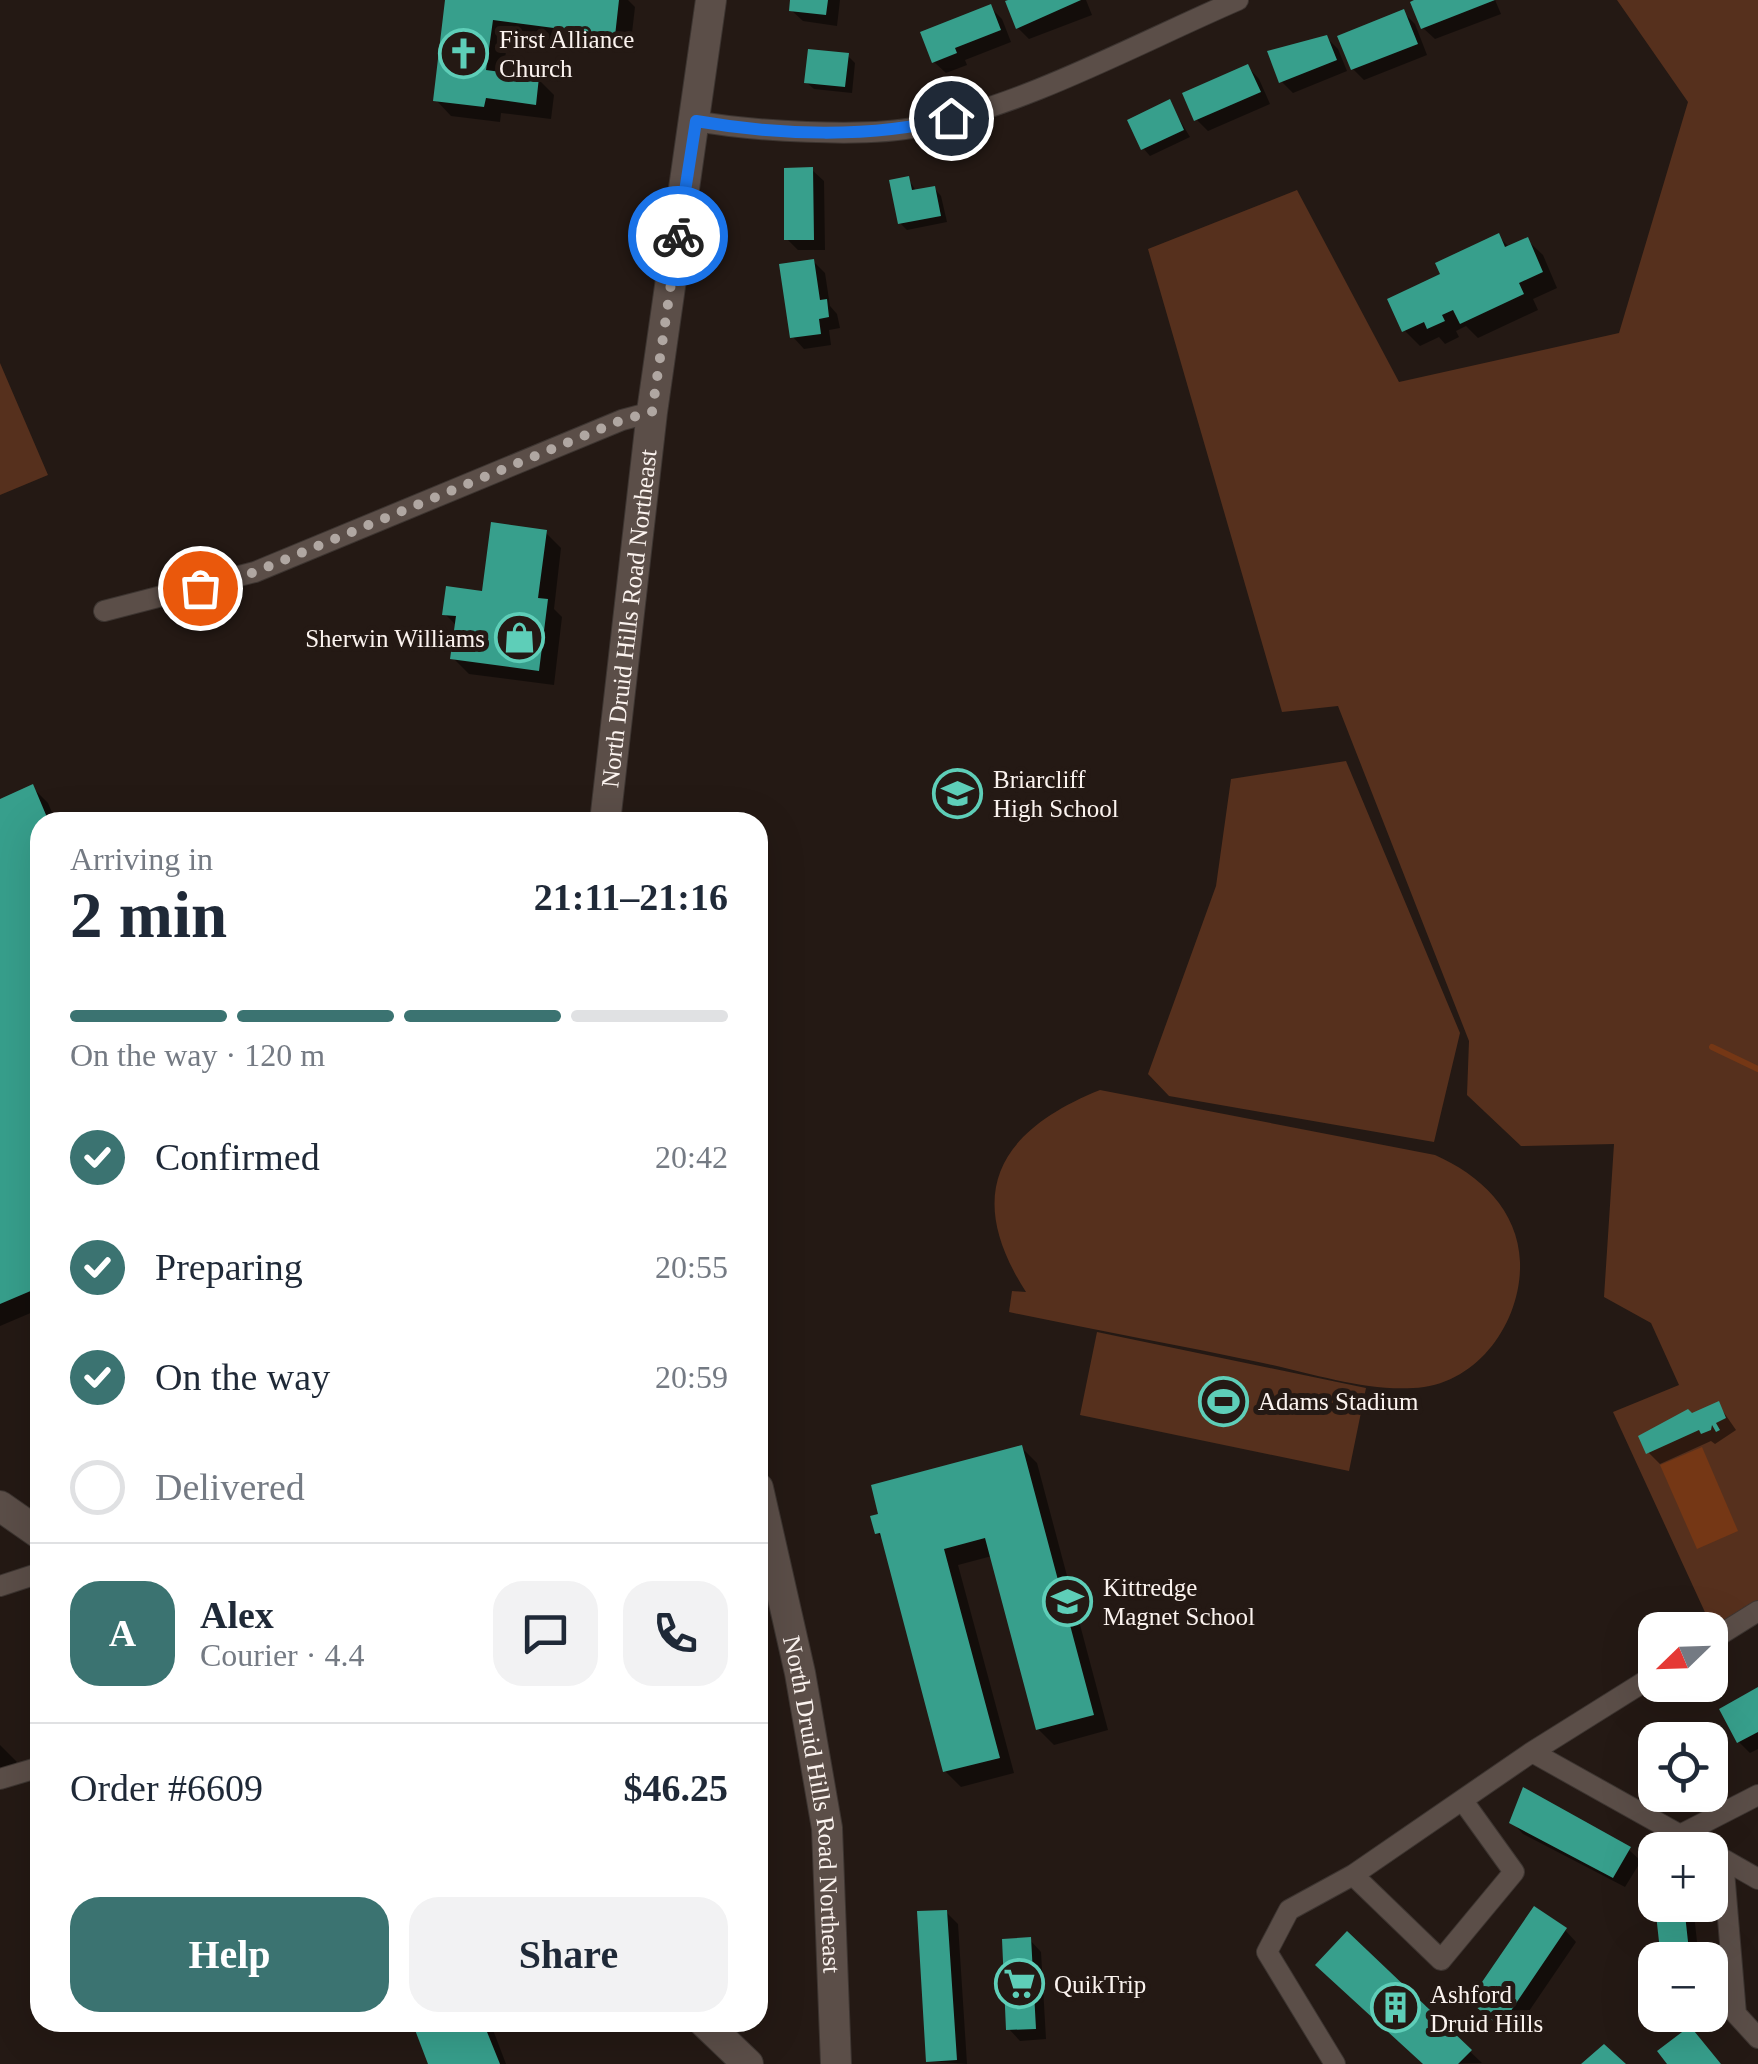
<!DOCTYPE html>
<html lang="en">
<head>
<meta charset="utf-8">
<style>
	:root { --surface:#fff; --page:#f2f2f3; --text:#1f2937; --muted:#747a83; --line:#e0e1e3; --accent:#3b7371 }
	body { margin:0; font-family:"Times New Roman",serif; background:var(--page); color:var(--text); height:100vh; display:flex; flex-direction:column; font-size:38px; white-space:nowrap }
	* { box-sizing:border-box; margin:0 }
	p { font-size:32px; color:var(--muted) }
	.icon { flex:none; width:55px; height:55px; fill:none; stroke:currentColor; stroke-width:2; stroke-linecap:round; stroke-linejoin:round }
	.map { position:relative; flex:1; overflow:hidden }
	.side { position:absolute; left:30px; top:812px; width:738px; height:1220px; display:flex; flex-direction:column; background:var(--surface); border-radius:30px; box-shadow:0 10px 40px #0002 }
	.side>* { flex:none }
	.needle { width:65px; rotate:247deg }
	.controls { position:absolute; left:1638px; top:1612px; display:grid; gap:20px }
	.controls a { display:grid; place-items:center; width:90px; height:90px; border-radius:20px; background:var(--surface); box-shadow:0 10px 40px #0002; font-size:50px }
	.pin { position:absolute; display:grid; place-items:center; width:85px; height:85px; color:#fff; margin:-42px; border:5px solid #fff; border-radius:50%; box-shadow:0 2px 10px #0007 }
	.courier { position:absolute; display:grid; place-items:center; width:100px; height:100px; margin:-50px; border:8px solid #1a73e8; border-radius:50%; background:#fff; color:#222; box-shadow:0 2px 12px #0007 }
	.headline em { font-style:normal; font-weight:700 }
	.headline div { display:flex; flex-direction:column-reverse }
	.headline { display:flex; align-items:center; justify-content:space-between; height:170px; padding:0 40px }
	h1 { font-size:65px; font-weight:700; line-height:75px }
	.bar { display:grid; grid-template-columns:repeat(4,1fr); gap:15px 10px; align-content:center; height:120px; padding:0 40px }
	.bar i { height:12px; border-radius:8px; background:var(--line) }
	.bar .current { background:var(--accent) }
	.bar p { grid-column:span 4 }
	.line { display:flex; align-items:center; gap:25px; padding:0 40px; border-top:2px solid var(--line) }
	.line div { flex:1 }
	.round { display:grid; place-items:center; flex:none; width:105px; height:105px; border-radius:30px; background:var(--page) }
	ol { padding:0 40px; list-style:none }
	li { display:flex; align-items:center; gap:30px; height:110px }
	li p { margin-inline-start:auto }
	li .icon { padding:10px; border-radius:50%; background:var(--accent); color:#fff; stroke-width:4 }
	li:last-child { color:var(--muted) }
	li i { width:55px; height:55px; border:5px solid var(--line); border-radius:50% }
	.button { display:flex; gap:20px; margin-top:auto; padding:20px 40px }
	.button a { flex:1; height:115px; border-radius:30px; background:var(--accent); color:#fff; font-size:40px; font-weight:700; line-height:115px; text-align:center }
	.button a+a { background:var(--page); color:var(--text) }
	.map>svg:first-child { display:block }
</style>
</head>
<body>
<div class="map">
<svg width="1758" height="2064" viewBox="0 0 1758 2064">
	<rect width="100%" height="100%" fill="#241914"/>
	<path fill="#56301d" d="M1617,0H1758V1604L1715,1634L1613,1412L1679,1385L1651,1323L1604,1297L1614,1144L1521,1146L1467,1095L1469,1041L1338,706L1282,712L1148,249L1297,190L1399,382L1619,333L1688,102Z
		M0,363L48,475L0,495Z
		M1346,761L1460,1033L1434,1142L1169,1096L1148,1074L1216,886L1231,779Z
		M1100,1090L1435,1155C1480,1175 1518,1210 1520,1262C1522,1322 1477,1386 1413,1388C1364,1391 1311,1373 1263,1363C1179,1345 1094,1330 1009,1312L1012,1291L1026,1292C963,1194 998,1131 1100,1090Z
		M1097,1332L1366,1388L1349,1471L1080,1415Z"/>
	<path fill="#753715" d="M1702,1447L1738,1531L1697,1549L1660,1465Z"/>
	<path fill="#0007" d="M448,0H628L635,7L630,50L508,35L503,75L538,79L554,95L551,119L501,113L500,122L451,116L436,100Z
		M792,0H840L837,26L803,21L791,10Z
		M1015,0H1086L1092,15L1029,39L1018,28Z
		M1421,0H1495L1501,14L1435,39L1423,28Z
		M990,7L1002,19L1011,42L965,60L967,65L946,73L934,62Z
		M1403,12L1415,24L1427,55L1364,80L1353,69Z
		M1327,38L1338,49L1347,71L1293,93L1281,81Z
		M848,56L855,63L852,93L814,89L806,82Z
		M1248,67L1259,79L1270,104L1208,131L1197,120L1186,94Z
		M1169,102L1190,137L1150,156L1143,148Z
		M812,170L824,181L825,250H798L787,239Z
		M908,179L917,192L934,188L941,196L947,222L907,230L900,223Z
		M1498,236L1510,248L1527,240L1543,255L1557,288L1533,299L1538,310L1478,338L1466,326L1456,331L1459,337L1445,344L1439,337L1420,346L1404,330L1443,276Z
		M813,261L825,273L830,306L837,314L840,328L829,330L831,345L804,349L793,337Z
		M545,532L561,548L554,609L562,617L554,685L469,674L453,658L457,626L445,614L485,594Z
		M32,787L48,803L56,822H40V1309L0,1326V802Z
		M1718,1404L1736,1430L1715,1444L1711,1441L1660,1464L1648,1452L1692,1415Z
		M1022,1448L1037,1463L1108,1730L1054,1745L1038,1729L992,1556L958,1565L1014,1773L961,1787L945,1771L884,1540L877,1533L881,1516Z
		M1758,1690V1749L1750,1753L1739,1742Z
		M0,1745L17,1762L0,1783Z
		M1512,1822L1629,1850L1641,1861L1625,1887L1523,1834Z
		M1658,1905H1693L1699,1960H1663Z
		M946,1912L958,1924L967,2064L929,2061Z
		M1565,1930L1576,1942L1512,2036L1484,2012Z
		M1347,1934L1482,2063L1426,2064Z
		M1030,1940L1041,1952L1046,2039L1020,2041L1009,2029Z
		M1670,2015H1705L1706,2023L1680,2025Z
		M414,2022H490L506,2064H430Z"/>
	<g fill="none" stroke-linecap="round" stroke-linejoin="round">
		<path stroke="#753715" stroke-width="6" d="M1712,1047L1758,1069"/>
	</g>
	<path fill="#379f8c" d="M445,0H619L615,36L493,20L486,70L539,77L536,105L486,98L484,107L433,101Z
		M790,0H828L826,15L789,11Z
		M1081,0L1016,29L1005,1L1008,0Z
		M1414,0H1495L1421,29L1410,2Z
		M991,4L1001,30L955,48L957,53L932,63L920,32Z
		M1404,9L1418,44L1351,70L1337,36Z
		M1327,35L1337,60L1279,83L1267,51Z
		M808,49L849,53L845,87L804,83Z
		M1248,64L1261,92L1194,121L1182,93Z
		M1170,99L1184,130L1141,150L1127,120Z
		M813,167L814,240H784V168Z
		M909,176L912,190L935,186L941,216L898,224L889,180Z
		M1499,233L1505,247L1528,237L1543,272L1519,283L1524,294L1460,324L1453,310L1442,315L1445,321L1427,329L1424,322L1402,332L1387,299L1440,274L1435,263Z
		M814,259L820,300L827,299L829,317L819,319L821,334L790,338L779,264Z
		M491,522L547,530L538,598L548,599L539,671L450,659L456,616L442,615L446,586L482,591Z
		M33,784L49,822H40V1287L0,1304V799Z
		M1719,1401L1726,1418L1716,1423L1720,1430L1716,1432L1712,1425L1711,1430L1701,1434L1699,1430L1646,1454L1638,1436L1688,1409L1692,1413Z
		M1022,1445L1094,1715L1036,1730L985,1538L944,1549L1000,1758L943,1772L880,1533L875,1534L870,1516L878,1514L871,1485Z
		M1758,1687V1732L1737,1743L1719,1709Z
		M1523,1787L1631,1847L1613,1878L1509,1823Z
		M1655,1905H1684L1690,1960H1661Z
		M1534,1906L1567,1928L1500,2027L1469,2001Z
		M947,1910L957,2060L926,2062L917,1911Z
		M1347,1931L1472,2050L1458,2064H1423L1315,1965Z
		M1031,1937L1036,2029L1006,2030L1002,1939Z
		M412,2022H483L500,2064H428Z
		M1690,2026L1721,2064H1667L1657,2051Z
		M1604,2044L1626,2064H1581Z"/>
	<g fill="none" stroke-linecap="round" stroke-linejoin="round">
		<defs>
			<path id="street" d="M696,121C750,131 864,138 918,127C1028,104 1134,45 1238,0
				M104,611L255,572L622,420L652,412
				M0,1586L40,1573
				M1710,1641L1758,1611
				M1532,1752L1707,1850
				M0,1779L40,1767
				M1680,1835L1758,1795
				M1716,1855L1758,1879
				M1723,1859L1736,2014L1758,2038
				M1353,1875L1441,1960L1514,1872L1463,1801
				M1335,2064L1267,1952L1289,1910L1353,1875L1532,1752L1655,1675"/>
			<g id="secondary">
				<path id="s1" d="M605,822L652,412L711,0"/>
				<path id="s2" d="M758,1488L800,1673L827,1828L836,2064"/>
				<path d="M0,1506L40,1534"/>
				<path d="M704,2022L748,2064"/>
			</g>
		</defs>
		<use href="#street" stroke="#3d3531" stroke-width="22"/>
		<use href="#secondary" stroke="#3d3531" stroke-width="32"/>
		<use href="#street" stroke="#5b4e48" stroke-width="20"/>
		<use href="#secondary" stroke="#5b4e48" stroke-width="30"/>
	</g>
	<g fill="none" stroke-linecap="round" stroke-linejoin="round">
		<path stroke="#b0a7a2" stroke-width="10" stroke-dasharray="0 18" d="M200,588L255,572L622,420L652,412L678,236"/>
		<path stroke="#1a73e8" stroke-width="12" d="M678,236L696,121C776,135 872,139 951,118"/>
	</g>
	<defs>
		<symbol id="church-ring" viewBox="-11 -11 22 22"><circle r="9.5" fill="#241914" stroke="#5eceb8" stroke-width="1.5"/><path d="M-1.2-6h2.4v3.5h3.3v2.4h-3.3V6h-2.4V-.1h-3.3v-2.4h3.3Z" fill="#5eceb8"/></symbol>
		<symbol id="shop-ring" viewBox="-11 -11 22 22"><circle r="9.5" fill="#241914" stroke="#5eceb8" stroke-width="1.5"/><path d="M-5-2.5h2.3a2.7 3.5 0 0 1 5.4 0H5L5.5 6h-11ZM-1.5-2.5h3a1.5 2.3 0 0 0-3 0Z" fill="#5eceb8"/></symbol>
		<symbol id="school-ring" viewBox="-11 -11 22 22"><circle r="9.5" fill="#241914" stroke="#5eceb8" stroke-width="1.5"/><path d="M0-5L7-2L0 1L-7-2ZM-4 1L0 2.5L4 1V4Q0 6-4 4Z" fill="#5eceb8"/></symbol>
		<symbol id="stadium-ring" viewBox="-11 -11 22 22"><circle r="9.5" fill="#241914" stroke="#5eceb8" stroke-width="1.5"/><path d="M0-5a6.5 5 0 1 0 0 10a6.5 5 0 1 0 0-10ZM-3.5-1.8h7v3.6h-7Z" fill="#5eceb8"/></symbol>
		<symbol id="supermarket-ring" viewBox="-11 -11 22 22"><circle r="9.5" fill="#241914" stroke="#5eceb8" stroke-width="1.5"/><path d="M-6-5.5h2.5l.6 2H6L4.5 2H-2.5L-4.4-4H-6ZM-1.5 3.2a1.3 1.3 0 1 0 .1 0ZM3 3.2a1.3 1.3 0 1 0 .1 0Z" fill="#5eceb8"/></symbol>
		<symbol id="building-ring" viewBox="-11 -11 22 22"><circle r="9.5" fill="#241914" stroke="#5eceb8" stroke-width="1.5"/><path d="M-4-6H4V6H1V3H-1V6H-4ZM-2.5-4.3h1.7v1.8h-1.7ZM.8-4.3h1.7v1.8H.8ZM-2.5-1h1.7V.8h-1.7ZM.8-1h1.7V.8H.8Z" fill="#5eceb8"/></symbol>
	</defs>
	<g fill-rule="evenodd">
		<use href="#church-ring" x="436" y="26" width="55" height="55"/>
		<use href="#shop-ring" x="492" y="610" width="55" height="55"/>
		<use href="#school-ring" x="930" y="766" width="55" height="55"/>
		<use href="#stadium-ring" x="1196" y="1374" width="55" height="55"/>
		<use href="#school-ring" x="1040" y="1574" width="55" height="55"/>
		<use href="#supermarket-ring" x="992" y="1956" width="55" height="55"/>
		<use href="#building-ring" x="1368" y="1980" width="55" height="55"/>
	</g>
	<g text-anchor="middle" stroke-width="10" stroke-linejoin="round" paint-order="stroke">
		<g font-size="25" fill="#fbf3ef" stroke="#241914" text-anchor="start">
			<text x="499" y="48">First Alliance<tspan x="499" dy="29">Church</tspan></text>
			<text x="485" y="647" text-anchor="end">Sherwin Williams</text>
			<text x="993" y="788">Briarcliff<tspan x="993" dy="29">High School</tspan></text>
			<text x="1258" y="1410">Adams Stadium</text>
			<text x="1103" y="1596">Kittredge<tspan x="1103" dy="29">Magnet School</tspan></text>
			<text x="1054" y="1993">QuikTrip</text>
			<text x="1430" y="2003">Ashford<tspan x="1430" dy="29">Druid Hills</tspan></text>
		</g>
		<g font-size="25" fill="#fbf3ef" stroke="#241914">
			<text dy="9" stroke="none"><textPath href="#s1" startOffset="205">North Druid Hills Road Northeast</textPath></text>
			<text dy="9" stroke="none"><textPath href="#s2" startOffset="322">North Druid Hills Road Northeast</textPath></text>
		</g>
	</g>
</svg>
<div class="controls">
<a><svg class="needle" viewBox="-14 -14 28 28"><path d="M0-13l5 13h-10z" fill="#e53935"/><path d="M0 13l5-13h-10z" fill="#747a83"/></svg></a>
<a><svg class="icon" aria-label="locate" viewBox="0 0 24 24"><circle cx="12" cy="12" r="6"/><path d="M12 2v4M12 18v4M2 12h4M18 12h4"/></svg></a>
<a>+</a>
<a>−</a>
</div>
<div class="pin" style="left:200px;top:588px;background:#ea580c"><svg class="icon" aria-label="bag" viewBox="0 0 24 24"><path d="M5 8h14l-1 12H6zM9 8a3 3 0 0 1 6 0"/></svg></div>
<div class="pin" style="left:951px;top:118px;background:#1f2937"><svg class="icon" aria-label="home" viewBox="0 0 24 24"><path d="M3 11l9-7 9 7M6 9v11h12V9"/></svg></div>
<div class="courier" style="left:678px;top:236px"><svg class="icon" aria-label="bike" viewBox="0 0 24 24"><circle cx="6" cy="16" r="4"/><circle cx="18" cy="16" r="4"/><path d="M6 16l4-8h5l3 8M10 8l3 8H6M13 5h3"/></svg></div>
<section class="side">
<div class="headline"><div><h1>2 min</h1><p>Arriving in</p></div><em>21:11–21:16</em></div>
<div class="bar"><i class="current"></i><i class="current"></i><i class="current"></i><i></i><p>On the way · 120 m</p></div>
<ol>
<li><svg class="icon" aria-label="check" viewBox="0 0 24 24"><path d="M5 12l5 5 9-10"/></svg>Confirmed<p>20:42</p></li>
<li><svg class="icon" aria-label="check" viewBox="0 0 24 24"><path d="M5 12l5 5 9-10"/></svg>Preparing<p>20:55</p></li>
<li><svg class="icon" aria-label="check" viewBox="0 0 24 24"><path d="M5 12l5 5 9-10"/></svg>On the way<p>20:59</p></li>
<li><i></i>Delivered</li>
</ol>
<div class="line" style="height:180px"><b class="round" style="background:var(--accent);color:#fff">A</b><div><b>Alex</b><p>Courier · 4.4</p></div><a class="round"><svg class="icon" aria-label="chat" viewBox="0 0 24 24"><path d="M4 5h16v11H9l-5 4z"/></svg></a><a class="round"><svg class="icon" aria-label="phone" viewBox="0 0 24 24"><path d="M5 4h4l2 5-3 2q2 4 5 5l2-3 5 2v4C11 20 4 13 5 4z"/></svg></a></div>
<div class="line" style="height:130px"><div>Order #6609</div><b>$46.25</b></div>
<div class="button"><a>Help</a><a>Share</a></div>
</section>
</div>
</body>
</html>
